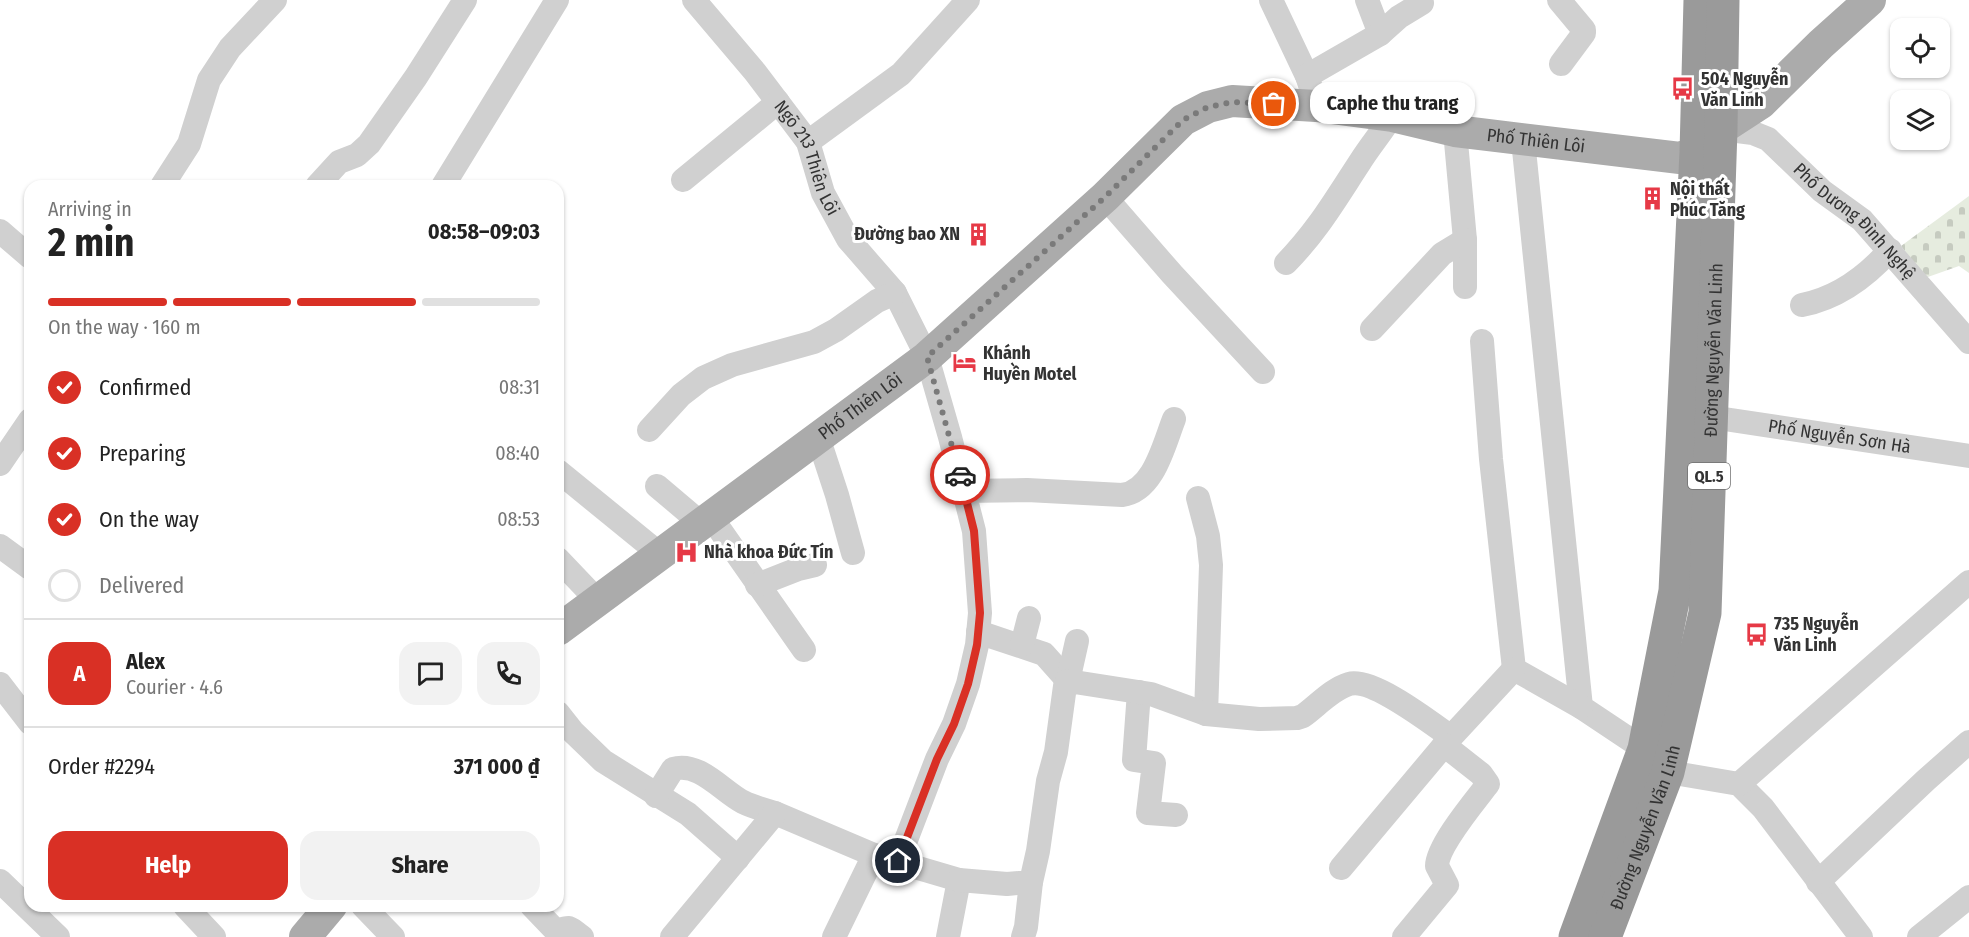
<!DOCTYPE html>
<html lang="en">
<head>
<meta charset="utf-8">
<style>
	:root { --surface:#fff; --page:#f2f2f2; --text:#222; --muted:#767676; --line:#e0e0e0; --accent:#d93025 }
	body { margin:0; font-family:"Fira Sans Condensed",sans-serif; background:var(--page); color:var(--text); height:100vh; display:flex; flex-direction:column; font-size:22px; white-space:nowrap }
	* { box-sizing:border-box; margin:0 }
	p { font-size:20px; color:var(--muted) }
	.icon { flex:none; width:33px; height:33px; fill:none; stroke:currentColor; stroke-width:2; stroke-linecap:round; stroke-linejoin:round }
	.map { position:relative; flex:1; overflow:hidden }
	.panel { position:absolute; left:24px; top:180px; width:540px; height:732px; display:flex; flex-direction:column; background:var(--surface); border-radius:18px; box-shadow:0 2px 4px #0004 }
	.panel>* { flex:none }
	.controls { position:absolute; left:1890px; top:18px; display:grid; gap:12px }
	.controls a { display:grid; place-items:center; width:60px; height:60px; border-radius:12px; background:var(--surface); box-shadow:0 2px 4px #0004; font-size:30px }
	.pin { position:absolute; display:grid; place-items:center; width:51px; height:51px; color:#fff; margin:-26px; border:3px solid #fff; border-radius:50%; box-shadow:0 2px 6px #0007 }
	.courier { position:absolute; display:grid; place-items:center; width:60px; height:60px; margin:-30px; border:4px solid #d93025; border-radius:50%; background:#fff; color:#222; box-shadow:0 2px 8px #0007 }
	.bubble { position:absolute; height:42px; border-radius:18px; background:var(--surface); box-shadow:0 2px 4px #0004; font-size:20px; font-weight:700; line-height:42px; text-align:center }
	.overview em { font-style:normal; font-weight:700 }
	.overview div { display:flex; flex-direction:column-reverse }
	.overview { display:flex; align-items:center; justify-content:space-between; height:102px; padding:0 24px }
	h1 { font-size:39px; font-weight:700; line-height:45px }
	.bar { display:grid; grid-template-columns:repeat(4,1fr); gap:9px 6px; align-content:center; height:72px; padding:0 24px }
	.bar i { height:8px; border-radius:4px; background:var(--line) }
	.bar .current { background:var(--accent) }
	.bar p { grid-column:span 4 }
	.line { display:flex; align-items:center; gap:15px; padding:0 24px; border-top:2px solid var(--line) }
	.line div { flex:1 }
	.round { display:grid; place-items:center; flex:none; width:63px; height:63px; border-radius:18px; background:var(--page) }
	ol { padding:0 24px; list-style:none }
	li { display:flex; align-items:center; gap:18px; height:66px }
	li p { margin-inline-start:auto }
	li .icon { padding:6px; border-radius:50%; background:var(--accent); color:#fff; stroke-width:4 }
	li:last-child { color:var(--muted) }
	li i { width:33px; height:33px; border:3px solid var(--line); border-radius:50% }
	.primary-button { display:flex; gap:12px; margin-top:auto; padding:12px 24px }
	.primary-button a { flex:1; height:69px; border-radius:18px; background:var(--accent); color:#fff; font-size:24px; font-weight:700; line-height:69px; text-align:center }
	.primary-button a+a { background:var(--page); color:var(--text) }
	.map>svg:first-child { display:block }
</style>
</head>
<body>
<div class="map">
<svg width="1969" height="937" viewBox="0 0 1969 937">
	<defs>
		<pattern id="cemetery-stones" width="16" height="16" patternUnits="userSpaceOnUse" patternTransform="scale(1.5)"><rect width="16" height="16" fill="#e6ecdf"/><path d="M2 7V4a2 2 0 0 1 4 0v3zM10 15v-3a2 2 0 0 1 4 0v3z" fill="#c6cbc0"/></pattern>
	</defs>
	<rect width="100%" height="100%" fill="#fff"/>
	<path fill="url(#cemetery-stones)" d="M1969,196V273L1959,266L1925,278L1901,246Z"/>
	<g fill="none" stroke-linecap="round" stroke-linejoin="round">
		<g stroke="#d0d0d0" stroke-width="24">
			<path id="s1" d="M694,0L755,72L808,142L823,193L848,239L895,293L927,357L950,437L974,531L980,613L977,645L968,684L954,724L937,759L898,861"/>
			<path d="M1271,0L1307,76L1312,91"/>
			<path d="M1367,0L1380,34"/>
			<path d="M1559,0L1584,30V33L1561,64"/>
			<path d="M1307,76L1380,34L1399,17L1422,3"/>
			<path id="s2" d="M1721,129L1753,133L1768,139L1822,191L1862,220L1969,342"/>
			<path d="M1455,131L1465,240V287"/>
			<path d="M1523,140L1581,707L1644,749"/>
			<path d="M808,142L901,74L968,0"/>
			<path d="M683,180L778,102"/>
			<path d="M162,186L189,144L209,80L230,48L275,0"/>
			<path d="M317,186L339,162L357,155L369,144L416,77L465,0"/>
			<path d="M443,186L557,0"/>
			<path d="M1105,197L1172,274L1263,372"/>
			<path d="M0,231L30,257"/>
			<path d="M1286,263C1318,230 1335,200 1360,162C1370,146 1382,132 1392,116"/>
			<path d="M1802,305C1838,298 1866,277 1890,250"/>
			<path d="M1372,329L1442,254L1465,240"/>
			<path d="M1482,341L1491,459L1514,669L1581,707"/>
			<path id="s3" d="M1711,417L1969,456"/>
			<path d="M649,430L681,395L703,378L732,365L814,342L836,330L877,301L895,293"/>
			<path d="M818,437L837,495L853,553"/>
			<path d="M0,464L30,420"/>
			<path d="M558,471L661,555"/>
			<path d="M657,486L702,524"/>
			<path d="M964,491L1027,490L1122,495C1154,491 1164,444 1174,419"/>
			<path d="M1198,498L1208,536L1211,565L1206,714"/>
			<path d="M711,517L804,650"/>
			<path d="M0,546L30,568"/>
			<path d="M558,559L598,601"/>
			<path d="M757,585L798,569L815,565"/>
			<path d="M978,632L1044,654L1068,681"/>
			<path d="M1022,645L1029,618"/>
			<path d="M1068,681L1077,641"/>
			<path d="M0,684L30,723"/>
			<path d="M1139,692L1134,760L1154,763L1148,813L1176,815"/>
			<path d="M558,713L573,732L603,761L688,814L738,858"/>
			<path d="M1668,772L1739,784L1763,808L1861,937"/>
			<path d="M1739,784L1969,582"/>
			<path d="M656,796L673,769C699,761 722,791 743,802C753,807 764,810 775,813L874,855L959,880L948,937"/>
			<path d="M1341,868L1451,737L1514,669"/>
			<path d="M959,880L1007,884L1031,882L1038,851L1048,781L1056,752L1065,686L1068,681L1151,694L1206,714L1259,719L1297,718L1303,716C1317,706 1332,689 1349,684C1372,677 1431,723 1451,737"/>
			<path d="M0,881L58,937"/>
			<path d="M1818,882L1926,780L1969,742"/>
			<path d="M185,906L214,937"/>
			<path d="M363,906L393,937"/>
			<path d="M532,906L556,931C572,926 568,927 582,937"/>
			<path d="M672,937L775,813"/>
			<path d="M834,937L874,855"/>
			<path d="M1023,937L1026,927L1031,882"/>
			<path d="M1404,937L1447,885L1437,866C1437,846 1475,801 1488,784L1481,774L1444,745"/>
			<path d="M1919,937L1969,897"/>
		</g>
		<g stroke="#ababab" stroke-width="32">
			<path id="s4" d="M558,630L927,357L1105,197L1183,120L1208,107L1232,101L1316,106L1392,116L1455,131L1680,158L1696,152L1721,129L1761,103L1821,44L1870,0"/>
			<path d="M305,937L331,906"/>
		</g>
		<g stroke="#9a9a9a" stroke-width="33">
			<path d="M1575,937L1644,749L1675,591L1696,152L1700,0"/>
			<path id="s5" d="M1605,937L1668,772L1705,613L1721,129L1723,0"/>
		</g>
	</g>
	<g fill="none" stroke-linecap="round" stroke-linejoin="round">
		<path stroke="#7a7a7a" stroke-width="6" stroke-dasharray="0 10.8" d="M960,475L927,357L1105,197L1183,120L1208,107L1232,102L1274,104"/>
		<path stroke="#d93025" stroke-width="8" d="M898,861L937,759L954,724L968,684L977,645L980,613L974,531L960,475"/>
	</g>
	<defs>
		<symbol id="bus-bare" viewBox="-9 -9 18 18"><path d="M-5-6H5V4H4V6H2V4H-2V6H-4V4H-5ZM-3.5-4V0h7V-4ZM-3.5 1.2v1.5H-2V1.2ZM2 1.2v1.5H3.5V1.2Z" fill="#e63946" stroke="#fff" stroke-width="2.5" paint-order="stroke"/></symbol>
		<symbol id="building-bare" viewBox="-9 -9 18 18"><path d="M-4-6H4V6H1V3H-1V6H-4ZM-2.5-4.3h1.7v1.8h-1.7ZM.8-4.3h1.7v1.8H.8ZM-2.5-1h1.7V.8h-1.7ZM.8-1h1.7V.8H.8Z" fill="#e63946" stroke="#fff" stroke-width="2.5" paint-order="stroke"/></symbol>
		<symbol id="hotel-bare" viewBox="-9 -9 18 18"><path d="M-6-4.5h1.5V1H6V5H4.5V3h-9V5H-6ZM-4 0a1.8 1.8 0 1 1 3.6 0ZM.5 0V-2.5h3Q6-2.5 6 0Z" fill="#e63946" stroke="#fff" stroke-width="2.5" paint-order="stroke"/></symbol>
		<symbol id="hospital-bare" viewBox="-9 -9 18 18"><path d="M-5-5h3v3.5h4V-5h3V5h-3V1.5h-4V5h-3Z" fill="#e63946" stroke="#fff" stroke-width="2.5" paint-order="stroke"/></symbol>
	</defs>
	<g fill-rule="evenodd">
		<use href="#bus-bare" x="1666" y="72" width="33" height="33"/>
		<use href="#building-bare" x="1636" y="182" width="33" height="33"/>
		<use href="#building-bare" x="962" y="218" width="33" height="33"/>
		<use href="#hotel-bare" x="948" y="346" width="33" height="33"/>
		<use href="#hospital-bare" x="670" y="536" width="33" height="33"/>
		<use href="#bus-bare" x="1740" y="618" width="33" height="33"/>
	</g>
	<g text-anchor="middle" stroke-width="6" stroke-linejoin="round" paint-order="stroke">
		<rect fill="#fff" stroke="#707070" stroke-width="1.5" x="1688" y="463" width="42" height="26" rx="4.5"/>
		<g font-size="16" font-weight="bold" fill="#333">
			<text x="1709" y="482">QL.5</text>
		</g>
		<g font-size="18" font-weight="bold" fill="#333" stroke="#fff" text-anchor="start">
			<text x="1701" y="85">504 Nguyễn<tspan x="1701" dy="21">Văn Linh</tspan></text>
			<text x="1670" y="195">Nội thất<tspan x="1670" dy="21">Phúc Tăng</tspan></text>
			<text x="960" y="240" text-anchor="end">Đường bao XN</text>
			<text x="983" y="359">Khánh<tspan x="983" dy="21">Huyền Motel</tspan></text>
			<text x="704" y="558">Nhà khoa Đức Tín</text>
			<text x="1774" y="630">735 Nguyễn<tspan x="1774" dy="21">Văn Linh</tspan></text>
		</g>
		<g font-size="18" fill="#333" stroke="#fff">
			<text dy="6" stroke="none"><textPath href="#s4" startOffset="1168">Phố Thiên Lôi</textPath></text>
			<text dy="6" stroke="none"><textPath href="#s1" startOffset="196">Ngõ 213 Thiên Lôi</textPath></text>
			<text dy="6" stroke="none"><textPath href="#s2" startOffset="168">Phố Dương Đình Nghệ</textPath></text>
			<text dy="6" stroke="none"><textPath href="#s5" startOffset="603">Đường Nguyễn Văn Linh</textPath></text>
			<text dy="6" stroke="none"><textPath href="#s4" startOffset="376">Phố Thiên Lôi</textPath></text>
			<text dy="6" stroke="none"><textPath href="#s3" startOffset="130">Phố Nguyễn Sơn Hà</textPath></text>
			<text dy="6" stroke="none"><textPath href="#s5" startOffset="117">Đường Nguyễn Văn Linh</textPath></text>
		</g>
	</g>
</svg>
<div class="controls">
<a><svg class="icon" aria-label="locate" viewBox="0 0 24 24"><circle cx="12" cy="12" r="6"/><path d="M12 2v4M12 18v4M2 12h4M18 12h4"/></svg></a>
<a><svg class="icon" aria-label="layers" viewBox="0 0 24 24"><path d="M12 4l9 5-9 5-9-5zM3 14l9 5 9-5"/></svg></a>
</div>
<div class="pin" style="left:1274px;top:104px;background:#ea580c"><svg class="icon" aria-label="bag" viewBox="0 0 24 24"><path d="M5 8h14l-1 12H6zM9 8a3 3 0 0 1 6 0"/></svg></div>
<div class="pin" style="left:898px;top:861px;background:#1f2937"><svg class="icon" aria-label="home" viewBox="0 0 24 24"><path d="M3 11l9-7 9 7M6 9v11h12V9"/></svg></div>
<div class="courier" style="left:960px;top:475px"><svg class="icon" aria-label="car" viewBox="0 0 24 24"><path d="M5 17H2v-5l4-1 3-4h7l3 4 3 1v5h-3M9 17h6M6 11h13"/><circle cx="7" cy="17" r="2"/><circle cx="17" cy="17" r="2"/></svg></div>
<div class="bubble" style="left:1310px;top:82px;width:165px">Caphe thu trang</div>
<section class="panel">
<div class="overview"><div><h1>2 min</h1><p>Arriving in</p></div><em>08:58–09:03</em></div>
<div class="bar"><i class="current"></i><i class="current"></i><i class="current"></i><i></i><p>On the way · 160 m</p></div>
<ol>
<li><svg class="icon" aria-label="check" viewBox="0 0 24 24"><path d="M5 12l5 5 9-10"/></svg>Confirmed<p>08:31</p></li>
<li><svg class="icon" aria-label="check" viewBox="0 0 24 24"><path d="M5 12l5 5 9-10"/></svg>Preparing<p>08:40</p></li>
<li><svg class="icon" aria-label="check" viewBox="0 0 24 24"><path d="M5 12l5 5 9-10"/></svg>On the way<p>08:53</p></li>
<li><i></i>Delivered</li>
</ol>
<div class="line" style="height:108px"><b class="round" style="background:var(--accent);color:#fff">A</b><div><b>Alex</b><p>Courier · 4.6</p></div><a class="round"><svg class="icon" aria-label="chat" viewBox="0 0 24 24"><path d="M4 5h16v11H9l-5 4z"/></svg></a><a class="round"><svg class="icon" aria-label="phone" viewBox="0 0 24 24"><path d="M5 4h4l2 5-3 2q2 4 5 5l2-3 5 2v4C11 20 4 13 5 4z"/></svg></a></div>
<div class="line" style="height:78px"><div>Order #2294</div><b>371 000 ₫</b></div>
<div class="primary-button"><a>Help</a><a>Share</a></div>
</section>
</div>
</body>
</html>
